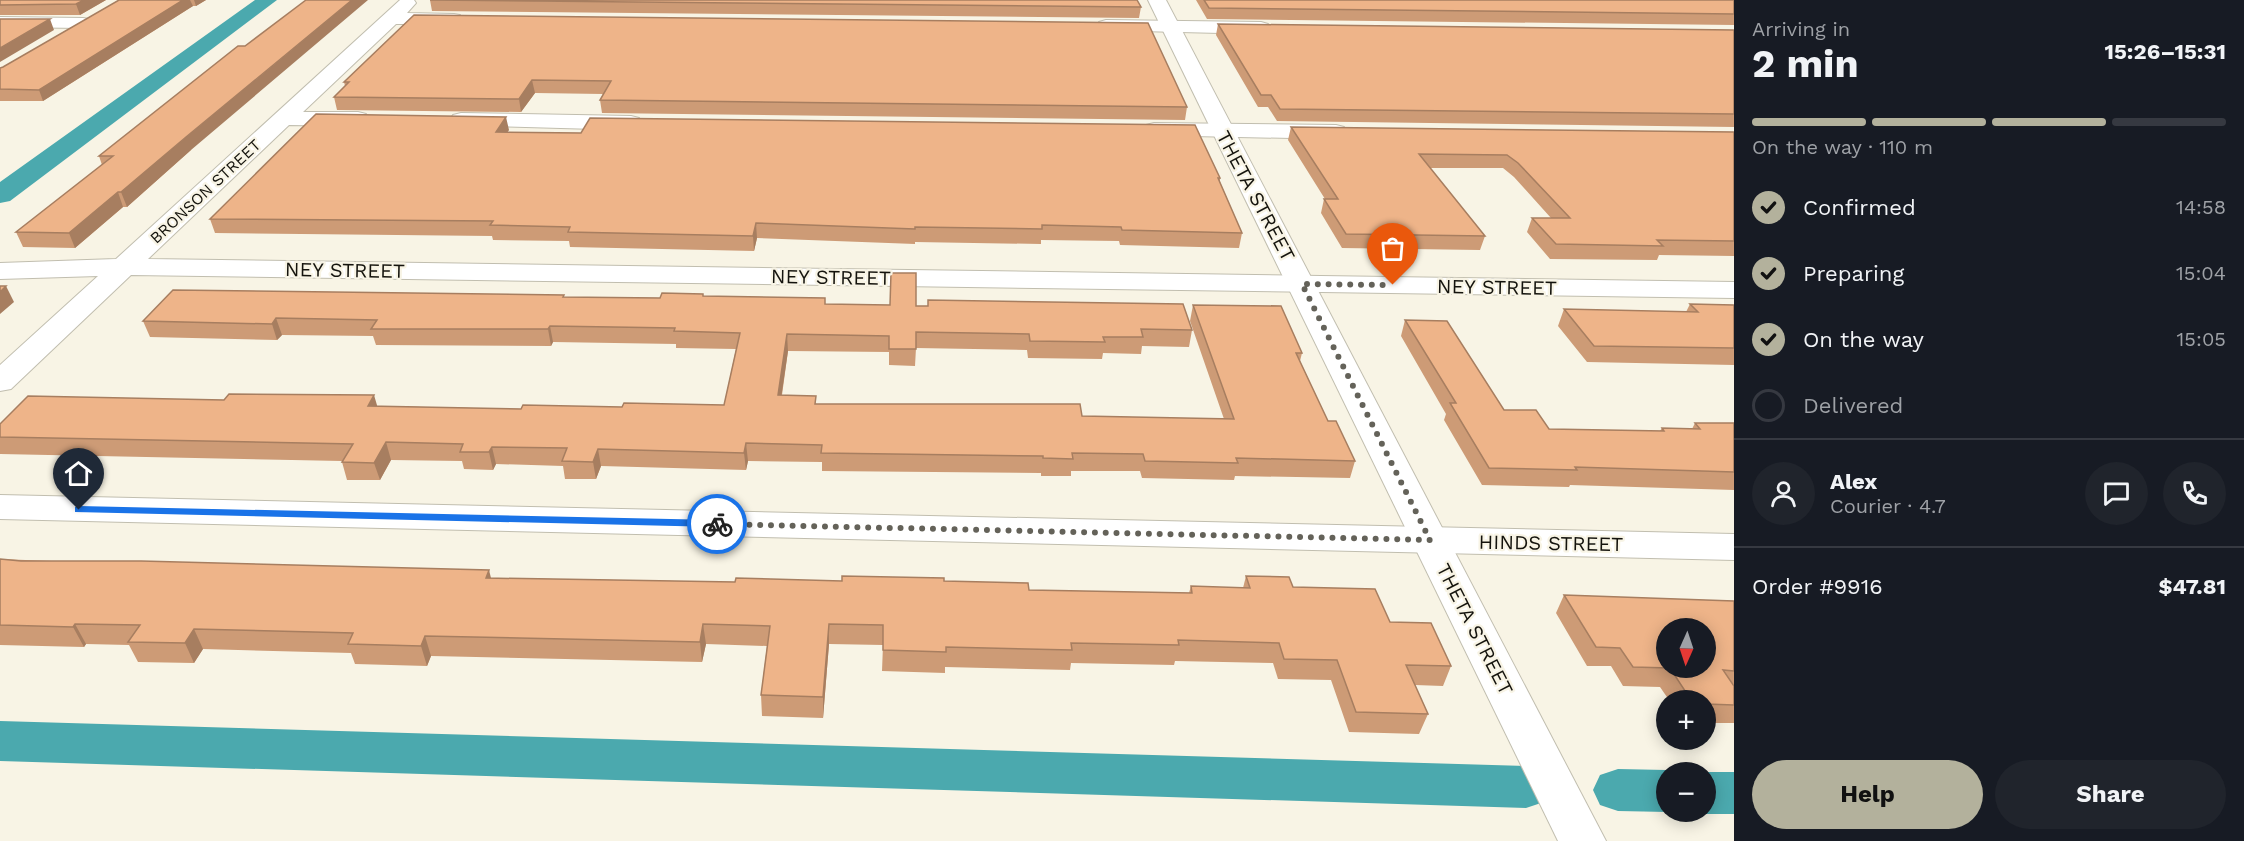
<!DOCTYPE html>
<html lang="en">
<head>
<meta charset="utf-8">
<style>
	:root { --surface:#171b24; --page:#20242c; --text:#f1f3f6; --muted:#9ea1a6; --line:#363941; --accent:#b3b19c }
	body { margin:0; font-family:"Work Sans",sans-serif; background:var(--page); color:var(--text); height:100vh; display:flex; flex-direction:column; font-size:22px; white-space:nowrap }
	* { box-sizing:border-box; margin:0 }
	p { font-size:20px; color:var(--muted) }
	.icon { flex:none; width:33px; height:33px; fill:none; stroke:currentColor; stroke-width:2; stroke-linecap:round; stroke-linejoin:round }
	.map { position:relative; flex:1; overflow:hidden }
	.drawer { display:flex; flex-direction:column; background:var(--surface); width:510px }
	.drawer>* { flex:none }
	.needle { width:39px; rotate:183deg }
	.fabs { position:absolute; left:1656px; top:618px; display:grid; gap:12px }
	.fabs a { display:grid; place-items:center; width:60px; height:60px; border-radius:50%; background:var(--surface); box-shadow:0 3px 15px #0003; font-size:30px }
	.pin { position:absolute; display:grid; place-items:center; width:51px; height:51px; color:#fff; margin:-62px -26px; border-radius:50% 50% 50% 0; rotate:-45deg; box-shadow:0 0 6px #0007 }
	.pin .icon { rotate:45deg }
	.courier { position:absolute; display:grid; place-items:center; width:60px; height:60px; margin:-30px; border:4px solid #1a73e8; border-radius:50%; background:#fff; color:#222; box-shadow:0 2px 8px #0007 }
	.headline em { font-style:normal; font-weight:700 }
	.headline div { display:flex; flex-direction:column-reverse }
	.headline { display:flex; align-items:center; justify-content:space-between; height:102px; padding:0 18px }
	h1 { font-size:39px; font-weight:700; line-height:45px }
	.bar { display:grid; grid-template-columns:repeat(4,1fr); gap:9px 6px; align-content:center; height:72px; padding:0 18px }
	.bar i { height:8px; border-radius:4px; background:var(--line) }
	.bar .current { background:var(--accent) }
	.bar p { grid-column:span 4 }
	.line { display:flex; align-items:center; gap:15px; padding:0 18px; border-top:2px solid var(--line) }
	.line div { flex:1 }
	.round { display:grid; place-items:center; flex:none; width:63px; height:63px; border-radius:32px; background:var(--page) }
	ol { padding:0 18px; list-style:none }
	li { display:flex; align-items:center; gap:18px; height:66px }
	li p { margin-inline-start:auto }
	li .icon { padding:6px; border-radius:50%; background:var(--accent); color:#111; stroke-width:4 }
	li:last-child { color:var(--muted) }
	li i { width:33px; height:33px; border:3px solid var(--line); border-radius:50% }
	.cta { display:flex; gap:12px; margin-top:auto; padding:12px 18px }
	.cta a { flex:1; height:69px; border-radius:36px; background:var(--accent); color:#111; font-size:24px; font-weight:700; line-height:69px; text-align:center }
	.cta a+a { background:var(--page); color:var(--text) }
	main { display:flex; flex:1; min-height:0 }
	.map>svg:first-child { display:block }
</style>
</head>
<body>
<main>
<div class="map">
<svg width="1734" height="841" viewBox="0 0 1734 841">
	<rect width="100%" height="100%" fill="#f8f4e5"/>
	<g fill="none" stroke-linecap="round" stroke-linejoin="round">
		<path fill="#4ba9ae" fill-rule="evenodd" d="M255,0H277L10,201L0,203V182Z
			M0,721L1526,766L1544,772L1551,787L1544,802L1526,808L0,761Z
			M1618,769L1666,770L1674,772H1666L1668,812L1618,811L1600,805L1593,790L1600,775Z
			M1704,772H1734V814H1706L1698,812H1706Z"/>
		<defs>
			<path id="minor" d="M400,0H414L416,3L407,13L454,14L460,15L463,19L460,23L454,24H396L303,112H358L366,114L369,119L366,124L358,126L289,125L148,259L1734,282V298L131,275L11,389L0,391V365L98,276L0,279V263L116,259Z
				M0,17L83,18L89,19L92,23L89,27L83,28L0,27Z
				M1106,20L1261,22L1268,24L1270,28L1268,32L1261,34L1099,30L1097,26L1099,22Z
				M461,113L631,116L639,118L642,123L639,128L631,130L453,125L450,120L453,115Z
				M1154,123L1336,125L1344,127L1347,132L1344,137L1336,139L1146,135L1143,130L1146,125Z
				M0,495L1734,534V560L0,519Z"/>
			<path id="tertiary" d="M1148,0H1166L1606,841H1558Z"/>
		</defs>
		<use href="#minor" stroke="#c1beaf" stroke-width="2"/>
		<use href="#tertiary" stroke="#c1beaf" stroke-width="2"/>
		<use href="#minor" fill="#fff" fill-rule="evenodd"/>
		<use href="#tertiary" fill="#fff" fill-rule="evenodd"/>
	</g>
	<path fill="#cd9b76" d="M0,0H106L80,15H0Z
		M119,0H206L196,6H193L43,101H0V68L3,67Z
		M430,0L1141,7L1139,18L432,11Z
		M1196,0H1734V25L1207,19Z
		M414,15L1187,107L1185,120L602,113L600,100L603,94L535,93L521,112L337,110L334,97L345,86L344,82Z
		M1218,24L1734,30V127L1277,121L1268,107H1258L1216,35Z
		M1291,127L1734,132V256L1659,255L1657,260L1550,259L1527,232L1532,218H1551L1514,177L1503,168H1430L1485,236L1480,250L1342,248L1321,213L1324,199H1325L1288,140Z
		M509,130L507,132L1220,178V182L1242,233L1239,248L1120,245L1119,241L1041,240V244L915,242V244L757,238L754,251L570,247L569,241L493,240L492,236L215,233L210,219Z
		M191,150L127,207H123L75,248L23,247L16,232L102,165L99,156Z
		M703,294V296L825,298V304L916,306L1192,330L1189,347L1142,346L1141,354L1103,353L1102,359L1028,358L1027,350L916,348L915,366L889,365V352L788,351L782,395L817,404L1082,416L1224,419L1190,321L1193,305L1302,353L1300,361L1328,421L1355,461L1350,478L1235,476L1234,480L1142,478L1140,471H1071V476H1041V473L822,471V462L748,461L746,470L601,466L596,479H565L563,466L496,464L493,470L464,469L462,461L391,460L380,480H347L342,462V461L0,454V424L378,406L521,409L724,405L736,349L676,348V344L553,342L551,346L376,345L373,336L282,335L277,340L150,337L143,321L565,297L660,298Z
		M1690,304L1734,305V365L1587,362L1558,326L1564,309L1686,312Z
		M1405,320L1504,410L1549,429L1660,431L1662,428L1692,429L1695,423H1734V490L1570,485L1569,487L1482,485L1444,420L1446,414L1401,336Z
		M0,559L491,578L735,582L842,581H944L1029,590L1189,593L1191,586L1243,588L1246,576L1293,587L1390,622L1451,666L1443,686L1415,685L1428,714L1419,734L1349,732L1331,680L1278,679L1273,663L1175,661L1174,665L1071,663L1070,670L945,667V673L882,671L883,645L829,644L823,718L762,716L761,695L767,646L706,644L702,662L431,656L427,666L355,664L351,653L203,649L194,663L138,662L129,645L86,644L84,647L0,645Z
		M1564,595L1734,601V723H1706V700H1669L1660,687L1623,686L1611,666H1587L1556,613Z"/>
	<path fill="#a77e60" d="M84,0H106L80,15L76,4Z
		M183,0H190L193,6L43,101L39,90Z
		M194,0H206L196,6Z
		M352,0H368L191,150L127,207L121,192L186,137Z
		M50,19L54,30L0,62V48Z
		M532,80L535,93L521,112L519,99Z
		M506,117L509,130L498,145L496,132Z
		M118,192L123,207L75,248L69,233Z
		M756,223L757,238L754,251L753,236Z
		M6,286L14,302L0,314V292Z
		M276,318L282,335L277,340L272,324Z
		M550,326L553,342L551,346L548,329Z
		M787,334L788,351L779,412L778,395Z
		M374,395L379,412L368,406Z
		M386,442L391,460L380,480L374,463Z
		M746,443L748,461L746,470L744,453Z
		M492,447L496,464L493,470L489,452Z
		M598,449L601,466L596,479L593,462Z
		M489,570L494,590L486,578Z
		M75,624L86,644L84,647L73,627Z
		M703,624L706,644L702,662L700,642Z
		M829,624V644L823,718V697Z
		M194,629L203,649L194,663L185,643Z
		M425,636L431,656L427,666L421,646Z"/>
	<path fill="#eeb489" stroke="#a77e60" stroke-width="1.5" fill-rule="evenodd" d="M0,0H84L76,4L0,5Z
		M119,0H183L39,90L0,89V68L3,67Z
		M306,0H352L186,137L121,192H118L69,233L16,232L113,156H99L238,46H245Z
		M430,0H1137L1141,7Z
		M1204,0H1734V14L1209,8Z
		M414,15L1148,23L1187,107L600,100L611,81L532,80L519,99L334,97L349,82H344Z
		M0,19H50L0,48Z
		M1218,24L1734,30V114L1280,109L1271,95H1261Z
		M316,114L506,117L496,132L581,133L590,118L1195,125L1220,178H1218L1242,233L1122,230L1121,227L1042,225V229L915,227V229L756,223L753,236L568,232L570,227L490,225L493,221L210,219Z
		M1291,127L1734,132V241L1657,240L1663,246L1556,244L1532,218H1570L1518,163L1507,155L1419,154L1485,236L1346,234L1324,199H1338Z
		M891,273H916V306H928V300L1183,304L1192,330L1141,329L1143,337H1103L1105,342L1030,341L1029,334L916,332V349H889V336L787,334L778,395L816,396L815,404H1080L1082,416L1234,419L1193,305L1281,306L1302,353H1296L1328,421H1336L1355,461L1236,458L1238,463L1145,461L1143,454L1072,453L1073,459L1043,458V456L821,453L822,445L746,443L744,453L598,449L593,462L562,461L567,448L492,447L489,452H460L463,444L386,442L374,463L342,462L353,444L0,437V424L28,396L224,400L229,394L374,395L368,406L521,409L523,405L622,407L624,403L724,405L740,333L674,331L675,328L550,326L548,329H371L377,320L276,318L272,324L143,321L173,290L564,295L563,297L660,298L662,293L703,294V296L825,298V304L890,305Z
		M0,286H6L0,292Z
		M1690,304L1734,305V348L1594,346L1564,309L1698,312Z
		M1405,320L1447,321L1504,410H1536L1549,429L1664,431L1662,428L1700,429L1695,423H1734V472L1575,467L1577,470L1489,468L1450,403H1456Z
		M0,559L21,561H141L489,570L486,578L735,582L736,578L842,581V576L944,578V581L1028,583L1029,590L1192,593L1191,586L1250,588L1246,576L1289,577L1293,587L1375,589L1390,622L1431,623L1451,666L1406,665L1428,714L1356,712L1337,660L1284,659L1279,643L1178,640L1179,645L1071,643L1072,650L946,647V652L883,650V625L829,624L823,697L761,695L770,626L703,624L700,642L425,636L421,646L348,644L353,633L194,629L185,643L128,642L140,625L75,624L73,627L0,625Z
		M1564,595L1734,601V671L1723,670L1734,686V705L1706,704V700H1691L1670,668L1633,667L1620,648L1596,647ZM1666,628H1706V668H1666Z"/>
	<path fill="#1a73e8" d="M79,506L717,520L723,524L717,527L75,512V507Z"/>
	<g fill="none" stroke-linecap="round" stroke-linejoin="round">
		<path stroke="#646259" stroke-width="6" stroke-dasharray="0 10.8" d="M717,524L1430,540L1302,284L1393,285"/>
	</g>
	<g text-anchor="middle" stroke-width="4.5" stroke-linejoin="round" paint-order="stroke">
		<g font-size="16" fill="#14130d" stroke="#f8f4e5">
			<text transform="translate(205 191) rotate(-43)" y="6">BRONSON STREET</text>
		</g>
		<g font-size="20" fill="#14130d" stroke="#f8f4e5">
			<text transform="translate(1256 196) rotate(62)" y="7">THETA STREET</text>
			<text transform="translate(345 270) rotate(1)" y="7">NEY STREET</text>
			<text transform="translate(831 277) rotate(1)" y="7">NEY STREET</text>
			<text transform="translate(1497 287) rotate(1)" y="7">NEY STREET</text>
			<text transform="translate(1551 543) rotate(1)" y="7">HINDS STREET</text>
			<text transform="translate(1475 629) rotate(63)" y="7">THETA STREET</text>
		</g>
	</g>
</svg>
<div class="fabs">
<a><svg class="needle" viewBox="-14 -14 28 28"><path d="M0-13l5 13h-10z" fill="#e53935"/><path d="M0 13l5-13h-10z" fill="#9ea1a6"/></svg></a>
<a>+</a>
<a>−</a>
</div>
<div class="pin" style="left:1393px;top:285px;background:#ea580c"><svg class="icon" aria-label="bag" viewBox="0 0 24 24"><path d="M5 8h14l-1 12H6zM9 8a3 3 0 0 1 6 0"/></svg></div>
<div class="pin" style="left:79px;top:510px;background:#1f2937"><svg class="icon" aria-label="home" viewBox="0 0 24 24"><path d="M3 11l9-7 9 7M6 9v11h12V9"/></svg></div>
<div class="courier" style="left:717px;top:524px"><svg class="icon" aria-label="bike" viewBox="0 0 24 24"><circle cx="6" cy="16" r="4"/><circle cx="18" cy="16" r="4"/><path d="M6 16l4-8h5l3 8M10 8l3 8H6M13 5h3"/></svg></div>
</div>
<section class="drawer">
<div class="headline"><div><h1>2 min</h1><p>Arriving in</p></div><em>15:26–15:31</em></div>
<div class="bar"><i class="current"></i><i class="current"></i><i class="current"></i><i></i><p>On the way · 110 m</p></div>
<ol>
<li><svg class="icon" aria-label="check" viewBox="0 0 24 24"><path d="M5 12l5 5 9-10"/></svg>Confirmed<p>14:58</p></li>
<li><svg class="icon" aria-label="check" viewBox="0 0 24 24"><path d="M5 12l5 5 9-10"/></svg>Preparing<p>15:04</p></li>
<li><svg class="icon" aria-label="check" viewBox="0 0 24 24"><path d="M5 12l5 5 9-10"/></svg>On the way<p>15:05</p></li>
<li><i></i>Delivered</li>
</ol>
<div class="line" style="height:108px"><a class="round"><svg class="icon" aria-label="person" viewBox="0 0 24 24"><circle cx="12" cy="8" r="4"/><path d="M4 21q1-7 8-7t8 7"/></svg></a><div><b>Alex</b><p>Courier · 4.7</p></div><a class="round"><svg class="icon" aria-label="chat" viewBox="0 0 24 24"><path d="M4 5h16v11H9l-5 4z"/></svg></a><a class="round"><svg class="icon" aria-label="phone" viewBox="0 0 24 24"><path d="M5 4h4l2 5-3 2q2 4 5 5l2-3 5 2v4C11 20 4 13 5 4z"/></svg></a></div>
<div class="line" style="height:78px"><div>Order #9916</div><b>$47.81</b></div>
<div class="cta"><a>Help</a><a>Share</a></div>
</section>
</main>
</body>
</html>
